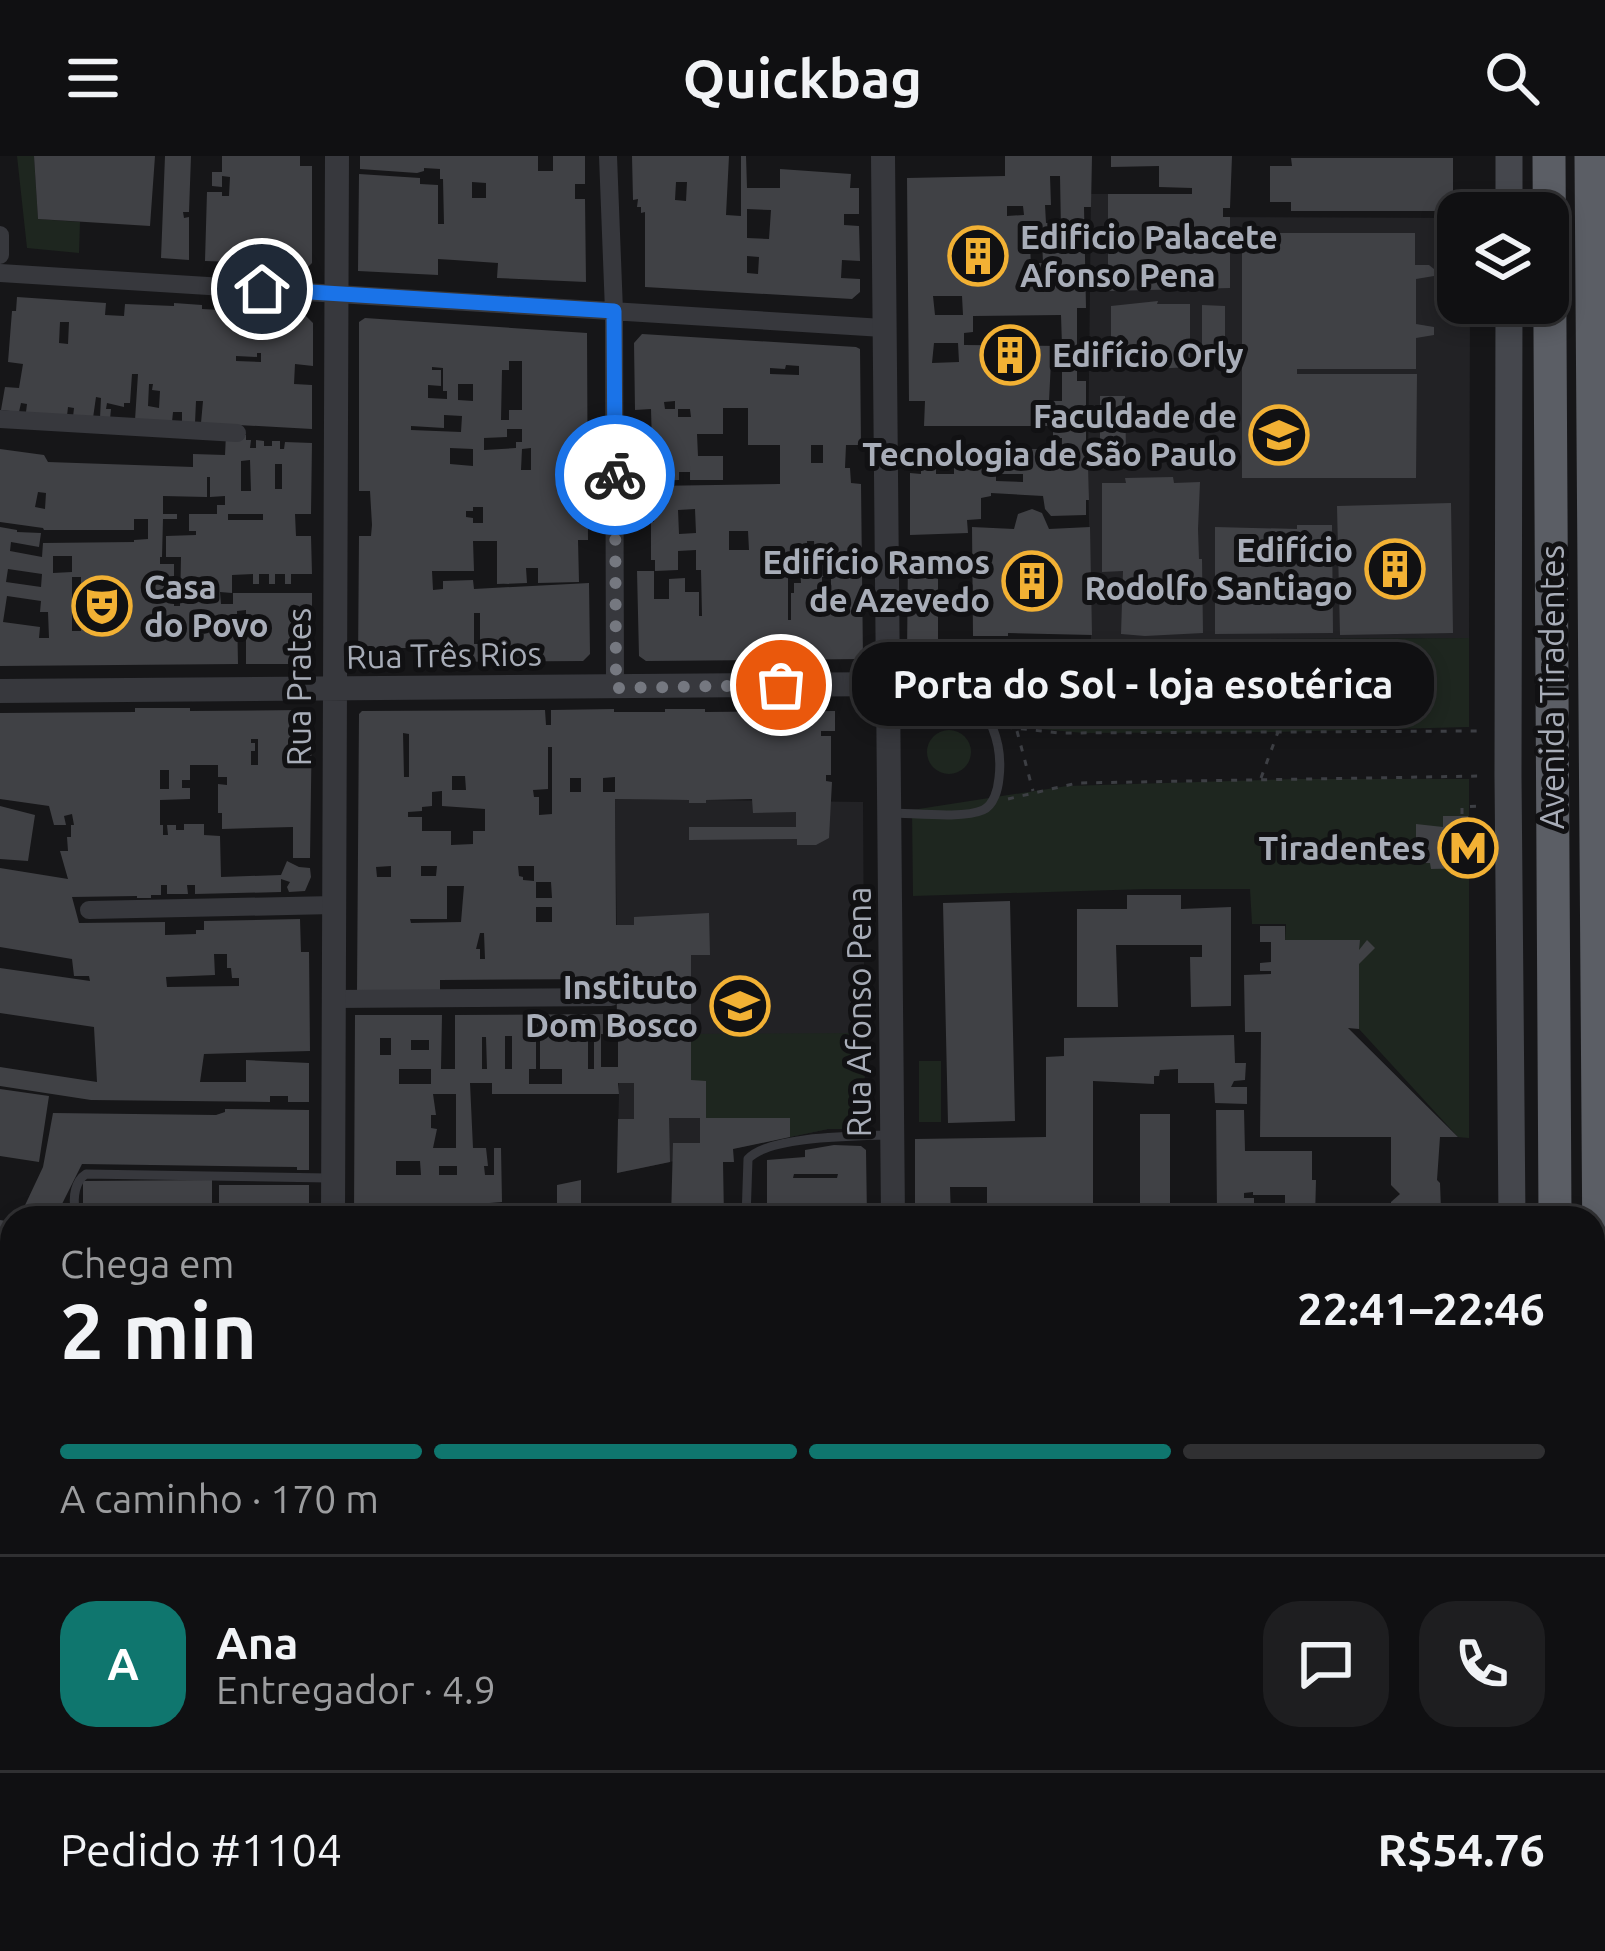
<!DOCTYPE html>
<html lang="pt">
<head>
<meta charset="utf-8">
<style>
	:root { --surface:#101012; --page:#1e1e20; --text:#f1f3f6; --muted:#9c9d9f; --line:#303032; --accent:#0f766e }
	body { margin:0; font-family:Ubuntu,sans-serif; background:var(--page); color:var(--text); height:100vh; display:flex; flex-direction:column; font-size:45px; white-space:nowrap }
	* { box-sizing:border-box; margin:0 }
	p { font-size:39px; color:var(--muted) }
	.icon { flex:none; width:66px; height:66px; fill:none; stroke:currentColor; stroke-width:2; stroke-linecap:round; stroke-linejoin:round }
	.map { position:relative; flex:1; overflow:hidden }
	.side { position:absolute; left:0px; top:1050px; width:1605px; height:747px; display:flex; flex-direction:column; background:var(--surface); border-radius:36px 36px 0 0; box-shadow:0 6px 18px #0003,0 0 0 3px var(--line) }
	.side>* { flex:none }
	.controls { position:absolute; left:1437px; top:36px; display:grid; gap:24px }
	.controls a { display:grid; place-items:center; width:132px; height:132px; border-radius:24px; background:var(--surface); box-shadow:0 6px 18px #0003,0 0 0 3px var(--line); font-size:60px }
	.pin { position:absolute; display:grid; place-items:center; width:102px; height:102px; color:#fff; margin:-51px; border:6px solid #fff; border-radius:50%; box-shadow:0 3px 12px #0007 }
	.courier { position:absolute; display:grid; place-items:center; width:120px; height:120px; margin:-60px; border:9px solid #1a73e8; border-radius:50%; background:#fff; color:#222; box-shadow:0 3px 15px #0007 }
	.bubble { position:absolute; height:84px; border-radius:36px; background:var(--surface); box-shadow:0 6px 18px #0003,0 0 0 3px var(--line); font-size:39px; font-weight:600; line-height:84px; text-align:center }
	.summary em { font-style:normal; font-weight:600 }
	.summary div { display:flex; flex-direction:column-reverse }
	.summary { display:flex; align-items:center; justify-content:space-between; height:204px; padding:0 60px }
	h1 { font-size:78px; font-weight:600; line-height:90px }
	.bar { display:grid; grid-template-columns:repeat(4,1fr); gap:18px 12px; align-content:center; height:144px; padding:0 60px }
	.bar i { height:15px; border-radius:9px; background:var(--line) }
	.bar .active { background:var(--accent) }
	.bar p { grid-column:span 4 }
	.line { display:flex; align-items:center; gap:30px; padding:0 60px; border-top:3px solid var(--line) }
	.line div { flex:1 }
	.round { display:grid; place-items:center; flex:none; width:126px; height:126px; border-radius:36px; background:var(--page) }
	header { display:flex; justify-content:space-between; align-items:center; height:156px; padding:0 60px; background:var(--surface); font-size:54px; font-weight:600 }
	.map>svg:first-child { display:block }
</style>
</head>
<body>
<header><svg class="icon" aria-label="menu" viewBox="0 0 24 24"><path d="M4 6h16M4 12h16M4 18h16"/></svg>Quickbag<svg class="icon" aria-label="search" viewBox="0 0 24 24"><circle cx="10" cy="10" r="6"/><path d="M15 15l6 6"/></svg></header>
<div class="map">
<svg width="1605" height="1795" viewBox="0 0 1605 1795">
	<rect width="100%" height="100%" fill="#161618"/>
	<path fill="#222225" d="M1091,38H1192V61L1458,62V147H1470L1469,482L1091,484L1088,308Z
		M615,643L689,644L690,647H706V644L863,646L865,973H828L617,1017L619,938Z"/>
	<path fill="#1e261f" d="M17,0H34L38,63L80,66L79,97L27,92Z
		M1469,482V571L1278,576L1083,577L990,568L966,538L906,511V498L1091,494V484Z
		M927 596a22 22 0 1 1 44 0a22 22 0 1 1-44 0Z
		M1296,623H1469V982L1458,981L1359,873V784H1285L1286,768H1252L1250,733H1147L913,740L912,654L1067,630Z
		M864,877L865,973H828L790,981V962H706L705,926L691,924V878Z
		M919,905H941V966H919Z
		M385,1785H1263V1795H385Z"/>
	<path fill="#2c353c" d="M651,1785L668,1788L672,1785H778L781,1787L798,1785L799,1795H650Z"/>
	<path fill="#404145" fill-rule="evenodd" d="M34,0H155L150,70L38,63Z
		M165,0H191L189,56H183L184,62L189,61V104L161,102Z
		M222,0H300V10H312V107L308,111L242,106V93H235V106L205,105L207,36H222V40H229L230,21L222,20V31L212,30V16H222Z
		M360,0H538V15H553V0H585V28H575V43H585L586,126L497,122L498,107L454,104L438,103V119L358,115L359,18L420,22V28L438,29V68H444L443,23H440V13L424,12V15L417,17L360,13ZM472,26L486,27V42H472Z
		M632,0H729L726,59L741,60V0H746L747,32H780V13L851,18L850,32H859V58H844V69L859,70L860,105L842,104L841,122L860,123V136L852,143L645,131V56L641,57V51H637L638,43L633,44ZM676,26H687L686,45L675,44ZM747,53L771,54L769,83L747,82ZM747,100L759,101L758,118L747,117Z
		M1005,0H1092L1091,51H1084L1086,152H1077V225H1086V308H1088L1089,344H1086V359L1051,360L1045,353L1043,340L991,337V340L981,342V363L967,364L968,377L910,379V317L921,318V293H1062V282H1053V270H924L925,245H909L907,22L1005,20ZM1050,20H1060L1061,74H1054V67H1046L1045,49H1051ZM1007,50H1023L1024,59L1007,60ZM1036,83H1042L1043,107H1037L1036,113H1031L1030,85ZM933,140H962L963,159H935ZM1061,159L1062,190L964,189V177L973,176V160ZM934,187H958L959,206L932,207ZM1051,205H1062V245H1049ZM936,307H954V318H936ZM996,318H1023V326L996,325Z
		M1111,0H1232L1230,52H1223V61H1230V132L1108,135V38H1192V32L1159,31V10L1111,11Z
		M1291,2H1453V55H1291V46H1270V10H1292Z
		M1444,70H1458V88H1449L1443,82Z
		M1242,77H1415V109H1429L1434,113V120L1416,123V168L1434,171V179L1416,182V213H1297V218H1417L1416,322H1242Z
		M17,141L106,147L105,159L124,160L125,148L174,150V147L202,149V153L304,158L313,167V210L295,208L294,228L312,229V273L201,267L203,245H196L195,267L182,266V256H173L172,266L135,264L138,218H132L130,247H124V251L107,247L106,253H111L110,263L100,262L101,242L96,241L93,262L73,261L74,252L68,251L67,260L26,256L27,248L21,247L19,256L1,254L5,231L19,232L23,208L8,206L12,155H16ZM60,166H69L68,188L59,187ZM257,197H261V206L236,205V200L257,201ZM149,228H153L152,234L160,235L159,252L148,250Z
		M1158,145L1157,148H1190V211L1134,214V211H1111V150Z
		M1202,149L1225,150V209H1202Z
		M365,162L587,177L588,384H578L579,426L538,427V412H526L527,427L497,428V385H473L474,415H432L433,434L443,433V425L473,424L474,433L589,427L590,498L583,505L420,506V492H382V506L358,507L359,380H371L372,369L370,335H359V166ZM509,205H522V254H509V264H501L502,214H509ZM432,211L443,212V235H447V243L428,242V229L441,230V214H432ZM458,228H473V245L458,244ZM444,259L462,260L461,276L411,274V270L444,272ZM507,273H522V286H516V292L484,294V282L507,281ZM450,292L473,293V310L450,308ZM531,292V314H521L522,293ZM473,351H483V367H473V362L466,361V355H473ZM474,457H480V488H474Z
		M642,178L856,191L860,193L861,289H846L845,312H850L851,327L861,328L863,503L646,505L639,500L637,415H654V443H669V423L685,422V436H699V460H702L701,414H696V394L678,395V414L655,415V404H651V366H654V354H636V325H651V330L780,328V289H748V252H723V278H697L698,300H723V324H690V316H679V324L653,325L651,253L635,254L634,187ZM786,209L799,210V219L770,218V212L785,213ZM675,245V253H690L691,261H678V253H665L664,246ZM811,289H823V307H811ZM695,353L696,377L679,378L678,354ZM729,375H748L749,394H729ZM807,385H814L815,404H808ZM788,413H800L801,427H794V437H791V464H788ZM822,421H831V439H822Z
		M1100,240H1125L1126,295L1100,296Z
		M226,278L246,279V284H251L250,292H256V284L264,285V290H272V285H280V293H284L285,286L312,287L311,358H295L296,380H311L312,418H291V428H285V418H275V428H269V418H259V428H253V418L232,419V437L220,436L221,448H233V437H312V508H246V454L237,455L238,508L0,510V371L17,374V376L41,377L39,391L11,386L10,395L42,401L43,387L134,386V384L148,383V363H134V374H44L43,372L0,366V293L44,299L48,306L193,311V298L225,299ZM250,304L251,335H241V305ZM275,308H282V333H275ZM207,321H210V341L225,340V349H217V358H189V375H196V379L166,380V401H181L180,450H174V408H160V401H162L163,363H177V358H163V340L207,341ZM38,336L46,337L45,353L35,351ZM228,358H263V364H228ZM53,400H72V416L53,417ZM8,413L42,418L41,431L6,426ZM72,421H81V475H72ZM7,440L41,445L40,456H48L49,482H39L40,471L3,466Z
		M1173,321L1174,327L1200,326L1198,373L1199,403H1202L1203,477L1145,480L1121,478L1123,415L1102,416V327H1126L1125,322Z
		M1451,347L1453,477L1340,479L1337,350Z
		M1032,353L1042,357L1049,373L1090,371L1092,479L1008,477V480H973L972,371L1014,373L1018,358Z
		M1297,369H1332L1333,477L1215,478V371L1297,373Z
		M908,399H938V498H907Z
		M135,552H190V555L303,554L312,562L310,702H293V671L222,673V657H218V628L227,629V621H218V609H190V624H182V632H190V643L160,644V669H163V679H168L167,669H176V674H184V668H204V679L220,680L221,721L281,719L287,705L299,711L310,712L311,721L305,735L289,736L287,731L290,726L281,723V736L195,738V729H187L188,738H167V729H161V739H151V742H137V740L72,741L79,767L165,766V779L196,778V774H204V765L300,763L301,796H309L310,895L204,898L200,926H246V904L309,907V946H288V940H270V946L91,944L0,930V911L97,926L94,871L0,857V812L90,825L89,820H74L72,803L0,791V712L68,723L60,695H68L67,681H71V669H74L72,658L64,660L66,669H54L49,650L0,643V557L135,556ZM251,583H258V609H251V595H255V587H251ZM160,614H169V633H160ZM214,798H227V812H231L232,822H239V830L167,831L166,821L215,819Z
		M614,553V556H665V553H705V556L835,555V575H821V580H831V619H826V625L832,626L829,682L816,689H797V683L689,684V671H796V656L753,657L752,643L706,644V647H689V644L615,643L616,769H634V761L709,757L710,799H691V924L706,925V962H790V981L733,993L734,1006H723L724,1062H671L673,987H700V962H669L670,1006L617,1017L618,963H634V927H618L619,938H492V927H470L473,992H486L488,1010H484L485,1019H494V992H501L502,1046L465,1049V1062H444V1053L423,1057V1062L377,1059V1062H354L355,859H442L441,913H455V859L617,858L616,823L440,824V834L357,835L359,558L362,555L545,554L546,569H551V554ZM403,577L409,578V621H404ZM548,591H552V658L539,659V641H534L533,634L548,633ZM452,620H465L466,634H452ZM615,621V636H603V622ZM570,622H581V636H570ZM442,635V650L485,653V675H473V688L451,689V675H422V661H408V656L422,655V651L432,650V636ZM391,710V721H377L376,711ZM421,710H437L436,720H421ZM518,710H534V725L523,724V721L519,720ZM536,726H551L552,742H536ZM447,730H464L461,766L411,767L410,763H447ZM536,751H552V766H536ZM480,777H484L485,803H480V793H476ZM601,878L618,879V911H601ZM536,879H540V913H562V928H529V913H536ZM505,880H512V913H505ZM588,880L594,881V913H588ZM482,881H486L487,913H482ZM380,882H391V899H380ZM411,884H429V894H411ZM399,913H431V928H399ZM433,938H456V992H433L437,973L431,972V959H436ZM396,1005H420L421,1019H396ZM439,1010H457V1019H439Z
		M0,650L35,659L28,705L0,703Z
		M1443,660H1468L1469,712L1431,713L1430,707H1412V687H1416V668L1443,671Z
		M1127,739H1181V753L1231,751V850L1191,851L1190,801H1202V789H1116L1118,851H1077V753H1127Z
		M1010,745L1015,965L948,967L943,747Z
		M1260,770H1285V784H1360L1359,794L1367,784L1375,792L1359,808V873L1348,872L1458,981H1440L1437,1024L1440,1027L1441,1054H1391V1046L1400,1038L1391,1029V981H1260L1261,876H1245L1244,819L1271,818V815H1260V807L1271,806V786H1260Z
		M1234,879L1235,907H1246L1245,924L1234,925L1231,931H1247V948L1215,947L1214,927H1178V913L1160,914L1159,920H1154V928L1093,925V1056L1090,1062H987V1031H950L951,1062H915V983L1046,981V901L1064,900V882Z
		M0,933L49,940L39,1006L0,1000Z
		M225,953L309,954V1014H297V1011L82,1008L55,1062H19L43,1011L53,957L216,959L225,956Z
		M1216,954H1244L1245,995H1312V1024H1316L1315,1062H1285V1039H1253V1036L1244,1037V1042H1254V1057L1217,1055Z
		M1140,958H1170V1055H1140Z
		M834,989L861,990L866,994L867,1062H767V1004L805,1001V994ZM794,1018H838L837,1022H793Z
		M212,1024V1054H83V1025Z
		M581,1024V1062H536V1055H557V1029Z
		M219,1029H309V1062L244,1061V1047H241V1061H225V1047H219Z
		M0,1064L12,1066V1181H0Z
		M0,1228H12V1391L0,1399Z
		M12,1427V1463L0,1450V1436Z
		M0,1499L12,1512V1730L0,1717Z
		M65,1785H181L192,1795L202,1785H306V1795H77Z
		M1287,1785H1445V1795H1287Z"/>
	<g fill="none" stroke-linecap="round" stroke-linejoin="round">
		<path stroke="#3d3f44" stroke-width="3" stroke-dasharray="6 9" stroke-linecap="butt" d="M941,544L968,561
			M1006,571L1059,577L1482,575
			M1017,575L1033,635
			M1261,622L1278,576
			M1008,643L1077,627L1482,620
			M1462,658V651L1483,650
			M1462,679V709
			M405,1785V1795
			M518,1785L536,1795
			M590,1785V1795
			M1077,1785L1084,1795
			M1203,1785L1207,1795
			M803,1791L900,1795
			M427,1795L434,1785
			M546,1795L549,1785
			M625,1795L637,1793
			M637,1795L638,1785
			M941,1795V1785
			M1050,1795L1056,1785
			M1245,1795V1785"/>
		<path stroke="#37383d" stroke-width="9" d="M889,516C911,521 940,524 960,534C991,551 1003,589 999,622C998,633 994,649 983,654C963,663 914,657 890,657
			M102,1062L83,1060L75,1052C73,1041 75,1025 86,1018L328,1022
			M746,1062L748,1003C768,980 856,980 888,979
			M0,1408L12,1401
			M0,1483L12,1495"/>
		<path stroke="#37383d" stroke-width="18" d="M608,0L614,155L615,531
			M0,79V99
			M0,117L883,172
			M0,263L237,277
			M89,754L334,749
			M333,843L611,841"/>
		<path stroke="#37383d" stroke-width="24" d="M883,0L893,1062
			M0,535L889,528
			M333,1062L337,0
			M0,1203H12
			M0,1755L12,1766
			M34,1785L45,1795"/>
		<path stroke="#45474d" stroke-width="27" d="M1509,0V57
			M1509,147L1508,620L1512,1062
			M326,1795V1785
			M368,1795V1785
			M1507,1795V1785"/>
		<path stroke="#5b5e65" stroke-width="33" d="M1549,0L1555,1062
			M1591,0L1604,1795
			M1536,1785L1537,1795
			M1564,1785L1565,1795"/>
	</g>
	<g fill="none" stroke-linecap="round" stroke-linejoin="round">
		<path stroke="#757880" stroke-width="12" stroke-dasharray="0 21.6" d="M615,319L616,532L781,529"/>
		<path stroke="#1a73e8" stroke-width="15" d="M262,133L614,155L615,319"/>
	</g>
	<defs>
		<symbol id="building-ring" viewBox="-11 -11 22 22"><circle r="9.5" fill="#111113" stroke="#f2b134" stroke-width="1.5"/><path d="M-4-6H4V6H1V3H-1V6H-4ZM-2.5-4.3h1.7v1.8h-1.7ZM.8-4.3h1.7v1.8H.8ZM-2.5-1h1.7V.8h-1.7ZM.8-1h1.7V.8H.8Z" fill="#f2b134"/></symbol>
		<symbol id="university-ring" viewBox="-11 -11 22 22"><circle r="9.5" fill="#111113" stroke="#f2b134" stroke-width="1.5"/><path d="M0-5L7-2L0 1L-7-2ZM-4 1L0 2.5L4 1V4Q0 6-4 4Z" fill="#f2b134"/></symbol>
		<symbol id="theatre-ring" viewBox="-11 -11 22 22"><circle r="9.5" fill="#111113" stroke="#f2b134" stroke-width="1.5"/><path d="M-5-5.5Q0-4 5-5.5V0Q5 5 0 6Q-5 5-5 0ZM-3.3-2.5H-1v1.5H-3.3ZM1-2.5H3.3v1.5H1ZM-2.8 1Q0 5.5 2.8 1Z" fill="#f2b134"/></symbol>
		<symbol id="metro-ring" viewBox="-11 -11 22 22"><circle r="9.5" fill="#111113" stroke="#f2b134" stroke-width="1.5"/><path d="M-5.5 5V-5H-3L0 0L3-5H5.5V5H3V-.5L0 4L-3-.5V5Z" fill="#f2b134"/></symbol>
	</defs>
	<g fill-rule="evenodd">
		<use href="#building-ring" x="945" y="67" width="66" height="66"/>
		<use href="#building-ring" x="977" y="166" width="66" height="66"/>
		<use href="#university-ring" x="1246" y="246" width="66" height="66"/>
		<use href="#building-ring" x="1362" y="380" width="66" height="66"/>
		<use href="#building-ring" x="999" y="392" width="66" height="66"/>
		<use href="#theatre-ring" x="69" y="417" width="66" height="66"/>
		<use href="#metro-ring" x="1435" y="659" width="66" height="66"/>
		<use href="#university-ring" x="707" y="817" width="66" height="66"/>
	</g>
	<g text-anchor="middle" stroke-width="10" stroke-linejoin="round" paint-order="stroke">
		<g font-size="33" font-weight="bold" fill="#a8adb8" stroke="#111113" text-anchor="end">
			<text x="1020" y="93" text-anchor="start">Edificio Palacete<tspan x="1020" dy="38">Afonso Pena</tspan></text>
			<text x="1052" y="211" text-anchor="start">Edifício Orly</text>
			<text x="1237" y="272">Faculdade de<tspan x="1237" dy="38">Tecnologia de São Paulo</tspan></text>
			<text x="1353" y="406">Edifício<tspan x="1353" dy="38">Rodolfo Santiago</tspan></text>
			<text x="990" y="418">Edifício Ramos<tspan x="990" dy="38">de Azevedo</tspan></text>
			<text x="144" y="443" text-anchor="start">Casa<tspan x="144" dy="38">do Povo</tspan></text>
			<text x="1426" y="704">Tiradentes</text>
			<text x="698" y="843">Instituto<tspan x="698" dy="38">Dom Bosco</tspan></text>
		</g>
		<g font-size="33" fill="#a8adb8" stroke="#111113">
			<text transform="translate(444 499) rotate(-1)" y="12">Rua Três Rios</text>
			<text transform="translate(299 531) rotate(-90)" y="12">Rua Prates</text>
			<text transform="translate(1552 531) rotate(-90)" y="12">Avenida Tiradentes</text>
			<text transform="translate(859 856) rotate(-90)" y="12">Rua Afonso Pena</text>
		</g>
	</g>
</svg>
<div class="controls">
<a><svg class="icon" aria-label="layers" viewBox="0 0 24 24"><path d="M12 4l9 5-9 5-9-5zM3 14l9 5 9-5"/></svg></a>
</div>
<div class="pin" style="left:781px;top:529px;background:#ea580c"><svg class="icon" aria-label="bag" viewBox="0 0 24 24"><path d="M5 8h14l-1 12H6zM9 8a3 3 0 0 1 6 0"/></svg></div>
<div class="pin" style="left:262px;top:133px;background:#1f2937"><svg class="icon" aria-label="home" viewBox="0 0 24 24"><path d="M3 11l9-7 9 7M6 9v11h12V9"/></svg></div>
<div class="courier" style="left:615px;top:319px"><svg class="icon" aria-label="bike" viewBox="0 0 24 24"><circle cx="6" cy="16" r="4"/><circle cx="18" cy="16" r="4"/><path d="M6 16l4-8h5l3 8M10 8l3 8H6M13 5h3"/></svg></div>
<div class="bubble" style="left:852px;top:486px;width:582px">Porta do Sol - loja esotérica</div>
<section class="side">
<div class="summary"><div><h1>2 min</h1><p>Chega em</p></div><em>22:41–22:46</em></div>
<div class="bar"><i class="active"></i><i class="active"></i><i class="active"></i><i></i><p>A caminho · 170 m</p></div>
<div class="line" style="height:216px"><b class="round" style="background:var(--accent);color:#fff">A</b><div><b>Ana</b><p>Entregador · 4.9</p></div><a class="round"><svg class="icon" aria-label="chat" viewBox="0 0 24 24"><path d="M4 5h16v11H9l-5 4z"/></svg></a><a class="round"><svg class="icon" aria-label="phone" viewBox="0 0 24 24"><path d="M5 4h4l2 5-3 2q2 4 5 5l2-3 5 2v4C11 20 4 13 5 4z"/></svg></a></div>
<div class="line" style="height:156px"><div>Pedido #1104</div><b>R$54.76</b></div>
</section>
</div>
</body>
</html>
